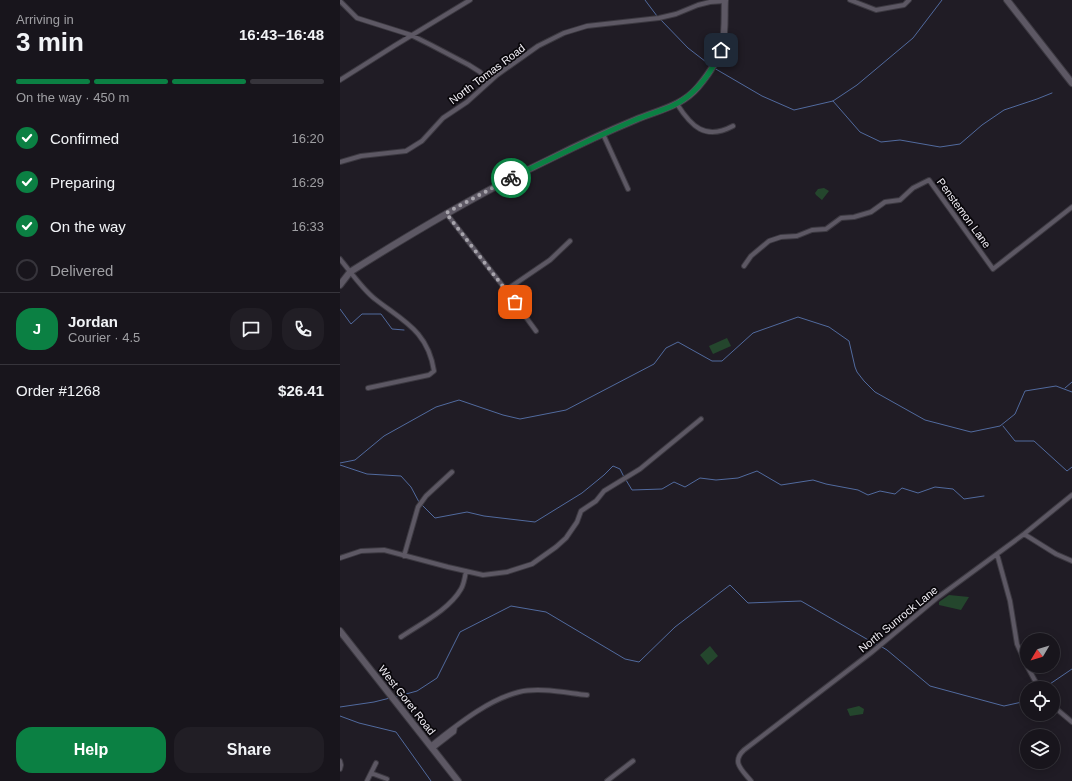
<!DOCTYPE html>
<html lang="en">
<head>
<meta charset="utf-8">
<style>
	:root { --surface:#18151c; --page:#211e25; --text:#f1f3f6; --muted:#9f9fa3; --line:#36343b; --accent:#0b8043 }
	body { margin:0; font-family:Helvetica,sans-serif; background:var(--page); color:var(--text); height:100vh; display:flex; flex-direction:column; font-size:15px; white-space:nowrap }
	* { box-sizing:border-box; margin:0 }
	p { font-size:13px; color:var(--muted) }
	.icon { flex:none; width:22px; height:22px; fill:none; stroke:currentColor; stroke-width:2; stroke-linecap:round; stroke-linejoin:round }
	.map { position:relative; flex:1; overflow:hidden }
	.drawer { display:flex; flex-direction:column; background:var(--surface); width:340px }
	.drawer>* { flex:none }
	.needle { width:26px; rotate:232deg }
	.controls { position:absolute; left:680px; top:633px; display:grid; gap:8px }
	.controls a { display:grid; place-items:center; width:40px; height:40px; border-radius:50%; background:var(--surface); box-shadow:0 2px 10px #0003,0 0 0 1px var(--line); font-size:20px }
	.pin { position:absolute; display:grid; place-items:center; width:34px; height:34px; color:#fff; margin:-17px; border-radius:8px; box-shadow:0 2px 6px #0006 }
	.courier { position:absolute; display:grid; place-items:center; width:40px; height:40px; margin:-20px; border:3px solid #0b8043; border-radius:50%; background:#fff; color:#222; box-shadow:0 1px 5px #0007 }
	.headline em { font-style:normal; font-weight:600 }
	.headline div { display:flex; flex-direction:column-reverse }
	.headline { display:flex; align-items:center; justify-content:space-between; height:68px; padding:0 16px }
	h1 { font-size:26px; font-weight:600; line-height:30px }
	.bar { display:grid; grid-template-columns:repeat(4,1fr); gap:6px 4px; align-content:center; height:48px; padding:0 16px }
	.bar i { height:5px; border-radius:3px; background:var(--line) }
	.bar .selected { background:var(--accent) }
	.bar p { grid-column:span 4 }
	.line { display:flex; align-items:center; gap:10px; padding:0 16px; border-top:1px solid var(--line) }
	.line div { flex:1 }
	.round { display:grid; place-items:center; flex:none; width:42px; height:42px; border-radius:16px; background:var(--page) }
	ol { padding:0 16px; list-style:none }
	li { display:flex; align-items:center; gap:12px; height:44px }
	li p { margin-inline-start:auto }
	li .icon { padding:4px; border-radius:50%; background:var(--accent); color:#fff; stroke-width:4 }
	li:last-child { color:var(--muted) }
	li i { width:22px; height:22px; border:2px solid var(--line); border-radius:50% }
	.primary-button { display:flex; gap:8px; margin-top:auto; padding:8px 16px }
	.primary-button a { flex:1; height:46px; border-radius:16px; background:var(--accent); color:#fff; font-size:16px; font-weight:600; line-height:46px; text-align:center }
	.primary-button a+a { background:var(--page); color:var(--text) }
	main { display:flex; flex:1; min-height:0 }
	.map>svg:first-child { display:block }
</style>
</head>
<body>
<main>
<section class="drawer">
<div class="headline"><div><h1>3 min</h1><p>Arriving in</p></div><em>16:43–16:48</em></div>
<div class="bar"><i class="selected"></i><i class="selected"></i><i class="selected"></i><i></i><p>On the way · 450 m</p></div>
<ol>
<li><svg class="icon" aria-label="check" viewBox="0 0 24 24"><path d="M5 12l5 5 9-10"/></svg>Confirmed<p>16:20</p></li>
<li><svg class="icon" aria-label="check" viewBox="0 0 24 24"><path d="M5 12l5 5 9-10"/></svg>Preparing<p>16:29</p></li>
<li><svg class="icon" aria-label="check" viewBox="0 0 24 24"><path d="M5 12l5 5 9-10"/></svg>On the way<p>16:33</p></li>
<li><i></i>Delivered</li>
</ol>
<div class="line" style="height:72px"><b class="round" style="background:var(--accent);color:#fff">J</b><div><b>Jordan</b><p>Courier · 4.5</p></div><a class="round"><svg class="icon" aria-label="chat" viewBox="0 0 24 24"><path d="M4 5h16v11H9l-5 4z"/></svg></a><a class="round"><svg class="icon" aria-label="phone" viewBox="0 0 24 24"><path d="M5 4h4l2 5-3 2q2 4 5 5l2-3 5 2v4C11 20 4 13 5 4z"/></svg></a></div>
<div class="line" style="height:52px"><div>Order #1268</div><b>$26.41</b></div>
<div class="primary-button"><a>Help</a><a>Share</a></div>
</section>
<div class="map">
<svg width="732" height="781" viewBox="0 0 732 781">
	<rect width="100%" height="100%" fill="#201c25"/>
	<path fill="#24462d" d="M484,188L489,191L482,200L476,195L475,193L478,189Z
		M387,338L391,346L373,354L369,346Z
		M609,595L629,597L621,610L599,605V602Z
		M370,646L378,656L368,665L360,655Z
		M519,706L524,709L523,714L510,716L507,709Z"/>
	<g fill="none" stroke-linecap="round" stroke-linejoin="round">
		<path stroke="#516a9e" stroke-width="1" d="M305,0L317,16
			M320,19L348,48L370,65
			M374,68L422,96L454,110L493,101L517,85L573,38L602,0
			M493,101L520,132L541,142L560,140L600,147L620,144L642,125L664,110L697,99L712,93
			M0,309L11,324L22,314H41L52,329L64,330
			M725,388L732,382
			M663,426L675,441H694L727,471L732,467
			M0,463L15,460L44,436L96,407L119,400L163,415L180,419L226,410L314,364L326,348L338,342L372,361H382L413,333L458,317L489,327L509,341L515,367L517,372L524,381L535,392L585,420L631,432L660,426L675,414L685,391L716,386L732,392
			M0,465L27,474L61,476L71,487L79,502
			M286,480L292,490L322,489L334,482L345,487L360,478L376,480L398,478L417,471L441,485L473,480L486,484L518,490L528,495L540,491L555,494L562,488L578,493L595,487L613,489L624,499L644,496
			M81,504L95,518L127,512L144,516L195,522L242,493L264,475L273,466L280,469L284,477
			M542,647L547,650L590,686L664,706L682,702L687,699
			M704,688L732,669
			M55,697L77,691L97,678L120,632L171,606L206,612L285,659L299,662L335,627L390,585L408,603L461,601L537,645
			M0,707L34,702L50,698
			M0,716L19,723L56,732L91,781"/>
		<defs>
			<path id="street" d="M510,0L536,10L564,5L569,0
				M0,1L17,18L71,35L91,45L129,65L140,72L149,82
				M0,80L54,46L130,0
				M337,104C351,126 365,141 393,126
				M263,134L288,189
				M0,162L21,156L66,151L82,141L103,118L127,102L157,75L198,46L224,33L247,26L319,18L336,14L358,5L370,2L385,1
				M106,213L166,290L196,331
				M0,259C10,271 23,290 35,299C63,321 88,331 94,371L89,375L28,388
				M404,266L411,256L429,241L441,237L457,236L472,230L486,229L501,218L514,217L531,212L545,202L560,200L573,188L589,180L653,269L732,207
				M166,290L210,260L230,241
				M684,534L716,554L732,561
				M657,554L670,601L677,644L687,666L699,688
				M64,556L78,507L86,496L112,472
				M0,558L21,551L44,550L108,567L143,575L167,572L192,564L216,547L226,538L237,522L241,511L256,501L264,491L300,469L361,419
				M61,637C80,624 109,610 121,589C124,584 125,577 126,571
				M713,706L732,722
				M90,746C116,726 147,700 179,692C199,687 227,693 247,695
				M92,749L114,732L115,727
				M0,761L1,765L0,769
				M31,773L47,779
				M27,781L36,763
				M267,781L293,761
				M411,781C402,770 391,762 404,750L532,652L597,598L684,534L732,495"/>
			<path id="secondary" d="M667,0L732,83
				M0,285L10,272C75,231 141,192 210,159C238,145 266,132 295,120C318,110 341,107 358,87C368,75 379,60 382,45C386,31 384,14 385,0
				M0,631L118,781"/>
		</defs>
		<use href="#street" stroke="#3c3941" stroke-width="6"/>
		<use href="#secondary" stroke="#3c3941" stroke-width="8"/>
		<use href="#street" stroke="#5d5864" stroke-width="4"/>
		<use href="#secondary" stroke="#5d5864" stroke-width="6"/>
	</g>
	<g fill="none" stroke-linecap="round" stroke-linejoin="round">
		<path stroke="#a8a5ad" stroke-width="4" stroke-dasharray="0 7.2" d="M171,178L106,213L175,302"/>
		<path stroke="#0b8043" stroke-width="5" d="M171,178C212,158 253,138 295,120C313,112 332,109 347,97C362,85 374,67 381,50"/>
	</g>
	<g text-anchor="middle" stroke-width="3.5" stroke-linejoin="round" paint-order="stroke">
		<g font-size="11" fill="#f2eff6" stroke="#09070b">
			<text transform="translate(147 74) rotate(-37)" y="4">North Tomas Road</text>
			<text transform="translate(624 213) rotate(54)" y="4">Penstemon Lane</text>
			<text transform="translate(558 619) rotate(-39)" y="4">North Sunrock Lane</text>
			<text transform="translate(67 700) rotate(52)" y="4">West Goret Road</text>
		</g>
	</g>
</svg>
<div class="controls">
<a><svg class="needle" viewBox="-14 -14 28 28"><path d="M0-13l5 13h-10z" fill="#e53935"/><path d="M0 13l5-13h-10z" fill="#9f9fa3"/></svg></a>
<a><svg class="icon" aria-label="locate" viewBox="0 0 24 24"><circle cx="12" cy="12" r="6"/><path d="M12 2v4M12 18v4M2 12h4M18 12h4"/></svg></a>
<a><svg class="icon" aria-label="layers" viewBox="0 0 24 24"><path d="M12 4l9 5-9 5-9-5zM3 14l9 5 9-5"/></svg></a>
</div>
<div class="pin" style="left:175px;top:302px;background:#ea580c"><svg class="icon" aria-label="bag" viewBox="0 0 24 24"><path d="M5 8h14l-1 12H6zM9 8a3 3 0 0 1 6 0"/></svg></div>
<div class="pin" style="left:381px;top:50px;background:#1f2937"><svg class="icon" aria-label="home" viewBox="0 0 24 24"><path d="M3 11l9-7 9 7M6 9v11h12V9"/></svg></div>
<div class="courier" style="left:171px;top:178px"><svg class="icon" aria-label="bike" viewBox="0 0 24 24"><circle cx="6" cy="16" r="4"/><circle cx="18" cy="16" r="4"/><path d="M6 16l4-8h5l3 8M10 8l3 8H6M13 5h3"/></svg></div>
</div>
</main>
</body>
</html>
